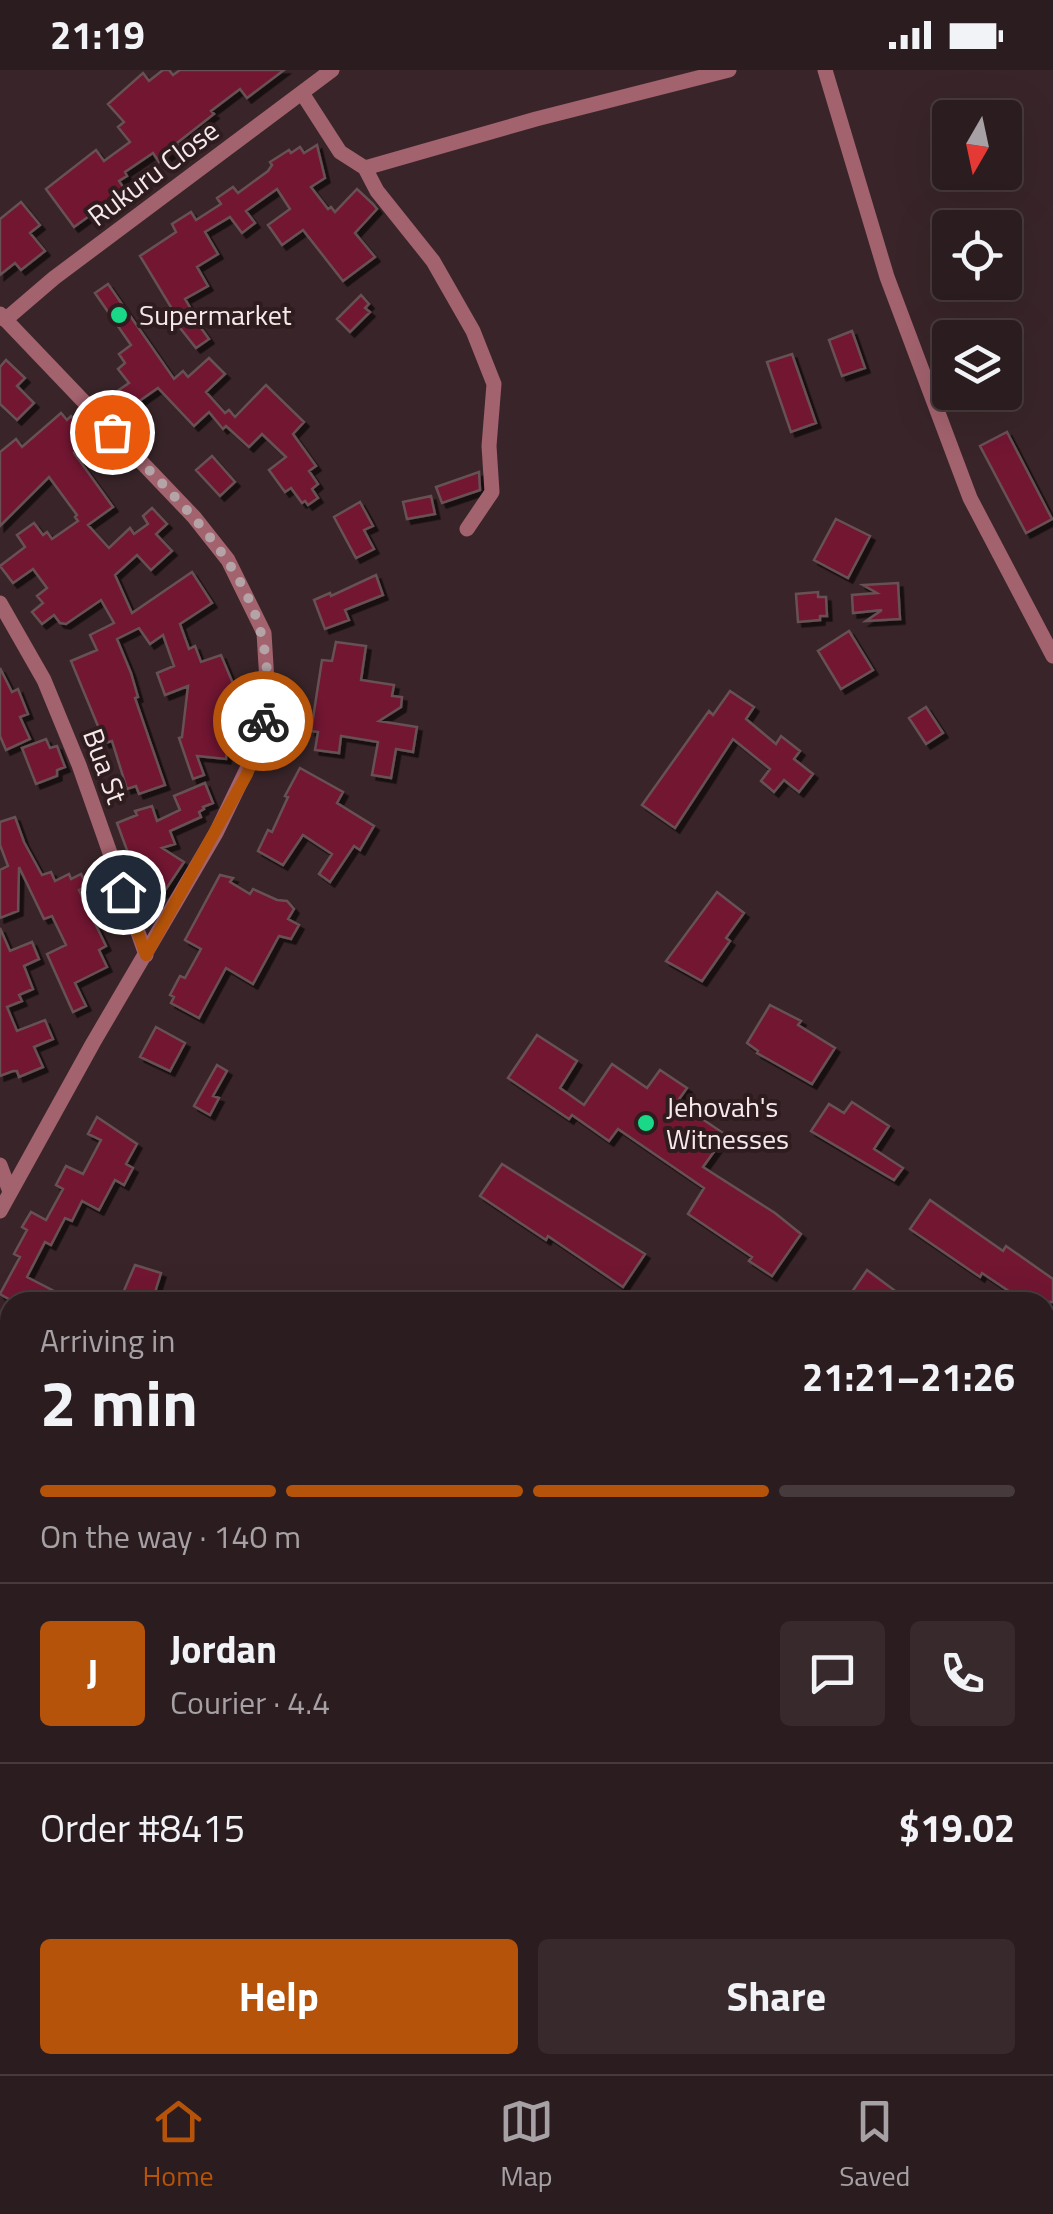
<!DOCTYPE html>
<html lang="en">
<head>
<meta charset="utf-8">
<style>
	:root { --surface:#2b1c1f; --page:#37292c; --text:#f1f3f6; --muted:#a6a1a4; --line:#473a3d; --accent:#b45309 }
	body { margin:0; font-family:"Titillium Web",sans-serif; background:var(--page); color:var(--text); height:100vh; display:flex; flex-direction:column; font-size:38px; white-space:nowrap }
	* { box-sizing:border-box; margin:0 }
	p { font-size:32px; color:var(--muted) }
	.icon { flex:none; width:55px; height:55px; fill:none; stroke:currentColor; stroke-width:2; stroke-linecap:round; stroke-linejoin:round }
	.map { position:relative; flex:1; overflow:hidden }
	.side { position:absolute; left:0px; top:1222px; width:1055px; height:782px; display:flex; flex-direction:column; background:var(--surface); border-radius:30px 30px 0 0; box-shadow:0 10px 40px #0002,0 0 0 2px var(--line) }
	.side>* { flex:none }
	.needle { width:65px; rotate:189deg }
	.buttons { position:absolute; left:932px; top:30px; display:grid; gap:20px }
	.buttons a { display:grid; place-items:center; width:90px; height:90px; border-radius:10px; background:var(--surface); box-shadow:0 10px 40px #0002,0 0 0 2px var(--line); font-size:50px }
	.pin { position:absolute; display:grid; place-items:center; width:85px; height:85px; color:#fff; margin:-42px; border:5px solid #fff; border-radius:50%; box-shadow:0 2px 10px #0007 }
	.courier { position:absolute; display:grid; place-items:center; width:100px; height:100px; margin:-50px; border:8px solid #b45309; border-radius:50%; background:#fff; color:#222; box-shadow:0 2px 12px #0007 }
	.head em { font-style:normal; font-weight:700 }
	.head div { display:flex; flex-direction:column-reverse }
	.head { display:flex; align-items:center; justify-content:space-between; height:170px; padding:0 40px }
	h1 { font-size:65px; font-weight:700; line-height:75px }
	.bar { display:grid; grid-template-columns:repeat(4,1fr); gap:15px 10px; align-content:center; height:120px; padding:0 40px }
	.bar i { height:12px; border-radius:8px; background:var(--line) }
	.bar .selected { background:var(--accent) }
	.bar p { grid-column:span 4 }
	.line { display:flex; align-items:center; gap:25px; padding:0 40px; border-top:2px solid var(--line) }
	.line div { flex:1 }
	.round { display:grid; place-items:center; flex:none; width:105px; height:105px; border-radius:10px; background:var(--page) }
	.primary-button { display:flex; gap:20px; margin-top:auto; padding:20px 40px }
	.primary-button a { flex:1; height:115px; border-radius:10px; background:var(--accent); color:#fff; font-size:40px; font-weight:700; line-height:115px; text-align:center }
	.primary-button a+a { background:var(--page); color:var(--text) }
	.status { display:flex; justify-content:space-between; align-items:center; height:70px; padding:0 50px; background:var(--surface); direction:ltr }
	.status svg { height:28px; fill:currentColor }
	.tabs { display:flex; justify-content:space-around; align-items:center; height:140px; border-top:2px solid var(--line); background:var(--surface); font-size:28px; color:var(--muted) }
	.tabs a { display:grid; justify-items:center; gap:5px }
	.tabs .selected { color:var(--accent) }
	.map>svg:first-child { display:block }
</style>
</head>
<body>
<div class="status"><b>21:19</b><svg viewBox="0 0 49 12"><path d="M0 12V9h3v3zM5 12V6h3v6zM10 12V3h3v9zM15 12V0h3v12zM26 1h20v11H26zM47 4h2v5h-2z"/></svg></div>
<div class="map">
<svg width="1053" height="2004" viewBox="0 0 1053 2004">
	<defs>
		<filter id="shadow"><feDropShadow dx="4.5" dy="4.5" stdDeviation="0" flood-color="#0009"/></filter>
	</defs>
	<rect width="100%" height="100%" fill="#392529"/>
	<path fill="#753443" d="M537,1995H798L805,2004H535Z"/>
	<path fill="#721533" stroke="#685155" stroke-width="2.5" filter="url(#shadow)" d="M163,0H169L173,5L180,0H284L247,28L240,19L211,41L214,44L177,73L180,77L159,92L153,83L125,102L127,106L119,111L125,120L74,157L46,119L96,80L104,91L130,72L118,57L124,52L108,34L143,3L149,11Z
		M317,75L325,108L311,117L328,139L331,137L335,142L357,119L373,134L377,139L355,163L375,187L343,211L303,160L282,175L268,155L290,139L277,119L246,141L255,153L242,163L230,147L205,162L218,184L197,197L208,216L185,229L191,239L188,240L209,269L196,278L177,254L180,252L140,186L176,162L172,154L191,142L196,150L221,134L217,128L233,117L238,123L268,101L272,95L270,92L289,80L291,83L300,77L304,83Z
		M21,132L40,155L30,163L45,181L21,200L15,193L0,205V149Z
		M108,214L174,309L183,301L188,307L209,288L225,304L206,322L225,343L229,340L235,347L266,315L304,352L293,364L316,396L309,401L318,414L312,419L318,428L308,435L305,431L302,433L291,418L285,422L269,400L286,387L262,364L249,377L226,356L223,359L209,342L194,356L158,318L125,341L113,324L129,313L118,299L125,293L119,284L131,275L95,223Z
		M361,225L369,234L365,238L370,242L350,262L337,249Z
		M852,261L865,298L842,306L829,270Z
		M792,284L816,353L791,362L767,292Z
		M6,290L25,308L17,316L34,333L17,350L0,334V297Z
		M61,343L67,350L71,346L83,360L81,361L88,370L74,383L113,437L88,455L109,478L130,458L134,464L148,454L143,446L152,438L167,454L156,464L172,481L151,500L137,485L115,505L132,543L192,502L212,533L180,554L189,579L195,576L201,592L221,585L237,623L235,640L238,641L236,660L229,661L226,689L197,686L204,705L193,709L179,668L182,667L188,616L165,625L157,603L174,596L163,565L150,574L139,558L117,569L131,603L138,627L135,628L165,715L139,724L136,716L127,719L112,671L105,673L71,591L97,580L90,565L114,553L101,530L66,554L60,553L54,545L42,554L32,542L43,533L37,526L47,518L33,499L13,513L0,496L25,477L17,465L34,453L43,465L47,462L52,469L78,451L75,447L77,445L49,407L0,456V382L16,369L22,377Z
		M1007,362L1052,449L1026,463L980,376Z
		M212,386L235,412L220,426L196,400Z
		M479,402L480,420L442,433L436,417Z
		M431,426L435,444L407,449L403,432Z
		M360,432L373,456L364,460L374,479L356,488L334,447Z
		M836,449L870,466L848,508L814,490Z
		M376,505L383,525L345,540L349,550L325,559L314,530L330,523L331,526Z
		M898,513L900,549L866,551L882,540L853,543L852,525L877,523L863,515Z
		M818,522V527H826L827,546H820V550L798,552L796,524Z
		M849,561L873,600L841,619L818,581Z
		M336,572L366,576L361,610L394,615L392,626L402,627L401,637L379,651L417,657L413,682L396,679L391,708L372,705L378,672L341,666L339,683L315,680L318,662L311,661L322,590L332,591Z
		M0,598L12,622L18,619L28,644L20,647L30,669L6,680L0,666Z
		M730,621L754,637L746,649L776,674L781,666L800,681L794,689L813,704L799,722L784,710L774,722L761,711L770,699L733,669L675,758L642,735L709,641L713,645Z
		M926,637L943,663L926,674L909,648Z
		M46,669L50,678L57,676L65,697L57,700V706L36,714L22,678Z
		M300,698L343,722L337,733L374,756L360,780L354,776L330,812L319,804L332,784L303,765L283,795L258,781L268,760L272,762L288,727L285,726Z
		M205,713L213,733L203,737L204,739L199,742L201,747L170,761L175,774L162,778L184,792L164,822L145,829L117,753L137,745L135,741L152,736L157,751L180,740L174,726Z
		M15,747L24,772L42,805L51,802L55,811L69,804L71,809L81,804L87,816L79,820L106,876L99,880L107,897L75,913L86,936L73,942L47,884L66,875L52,846L44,849L19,797L18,841L0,848V800L8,796L0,775V752Z
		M220,805L233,808L230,812L250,824L253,819L277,830L287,831L294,839L288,849L299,855L291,869L279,866L253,914L226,898L199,948L171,933L174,927L170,925L180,906L185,908L201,879L185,870Z
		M717,822L744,843L726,868L730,871L702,911L666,891Z
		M0,858L10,881L32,872L39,889L24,896L33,919L19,925L22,931L7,937L17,961L45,950L53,969L34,977L43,997L19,1007L17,1001H13L0,1006Z
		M770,935L801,951L798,955L835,978L812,1014L757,983L758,981L747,973Z
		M156,957L185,973L170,1001L140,987Z
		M537,965L577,991L560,1018L584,1035L612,994L647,1018L660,1000L687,1018L677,1032L726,1065L703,1097L775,1143L801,1164L772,1206L749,1191L752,1187L688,1144L704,1118L618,1059L609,1071L572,1045L569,1049L508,1008Z
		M217,995L227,1001L213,1026L219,1028L210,1045L194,1036Z
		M852,1032L889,1056L874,1079L903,1098L894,1110L811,1061L829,1034L844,1043Z
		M97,1047L137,1074L126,1094L133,1098L124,1115L115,1110L99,1140L82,1131L72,1151L65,1148L51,1175L45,1172L27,1207L54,1221L48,1232H14L0,1224L20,1187L14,1184L27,1160L22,1157L31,1142L46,1150L63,1119L56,1115L66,1096L83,1104L101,1070L88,1064Z
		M502,1094L645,1184L623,1217L548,1166L546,1170L480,1126Z
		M930,1130L1003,1181L1006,1176L1053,1209V1232H1025L982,1203L980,1207L910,1159Z
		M135,1195L161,1203L152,1232L123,1223Z
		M867,1200L898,1223L892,1232H845Z"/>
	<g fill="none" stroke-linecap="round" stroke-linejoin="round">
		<path stroke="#a2626e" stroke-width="15" d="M825,0L887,207L970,428L1053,586
			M302,23L340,82L365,98L536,49L729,0
			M365,98L377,121L433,191L473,261L494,314L489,376L492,422L467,459
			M0,244L194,447L228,490L264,563L268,628L259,674L216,763L93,973L0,1141
			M5,250L54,208L332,0
			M0,533L44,610L79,695L146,885
			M0,1095L10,1122"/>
		<path stroke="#f9d8dd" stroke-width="22" d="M1045,1448L1053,1443
			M144,2004L159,1995
			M181,2004L195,1995"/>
	</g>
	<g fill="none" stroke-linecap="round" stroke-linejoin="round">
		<path stroke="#b4a4a7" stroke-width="10" stroke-dasharray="0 18" d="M112,362C192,446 288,524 263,651"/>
		<path stroke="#b45309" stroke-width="12" d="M123,822L146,885L247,704L259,674L263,651"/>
	</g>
	<g fill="#19d989" stroke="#2e1c1f" stroke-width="4">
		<circle cx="119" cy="245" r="10"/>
		<circle cx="646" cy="1053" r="10"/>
	</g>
	<g text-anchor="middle" stroke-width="8" stroke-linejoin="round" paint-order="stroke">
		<g font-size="28" fill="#f6e9eb" stroke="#2e1c1f">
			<text transform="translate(153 103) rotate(-37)" y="10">Rukuru Close</text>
			<text transform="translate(105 696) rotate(70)" y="10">Bua St</text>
		</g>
		<g font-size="28" fill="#f6e9eb" stroke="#2e1c1f" text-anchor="start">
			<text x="139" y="255">Supermarket</text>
			<text x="666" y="1047">Jehovah's<tspan x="666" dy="32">Witnesses</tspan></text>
		</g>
	</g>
</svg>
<div class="buttons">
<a><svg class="needle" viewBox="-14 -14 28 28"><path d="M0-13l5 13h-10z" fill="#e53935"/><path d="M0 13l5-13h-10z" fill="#a6a1a4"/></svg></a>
<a><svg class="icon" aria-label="locate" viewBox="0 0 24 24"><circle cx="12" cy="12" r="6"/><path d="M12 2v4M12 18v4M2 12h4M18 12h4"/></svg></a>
<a><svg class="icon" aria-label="layers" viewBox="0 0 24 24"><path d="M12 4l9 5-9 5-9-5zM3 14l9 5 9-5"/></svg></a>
</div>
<div class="pin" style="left:112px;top:362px;background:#ea580c"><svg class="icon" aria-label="bag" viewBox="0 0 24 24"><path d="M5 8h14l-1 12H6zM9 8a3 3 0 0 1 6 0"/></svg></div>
<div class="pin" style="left:123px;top:822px;background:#1f2937"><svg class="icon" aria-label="home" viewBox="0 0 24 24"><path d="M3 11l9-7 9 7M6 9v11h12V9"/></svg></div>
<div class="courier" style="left:263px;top:651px"><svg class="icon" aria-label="bike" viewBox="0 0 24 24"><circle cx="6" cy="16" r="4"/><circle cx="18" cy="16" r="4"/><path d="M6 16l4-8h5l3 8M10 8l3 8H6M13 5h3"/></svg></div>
<section class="side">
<div class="head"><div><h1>2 min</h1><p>Arriving in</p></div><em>21:21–21:26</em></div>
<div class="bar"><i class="selected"></i><i class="selected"></i><i class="selected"></i><i></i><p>On the way · 140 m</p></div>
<div class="line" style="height:180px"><b class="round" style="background:var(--accent);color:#fff">J</b><div><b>Jordan</b><p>Courier · 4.4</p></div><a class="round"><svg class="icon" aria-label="chat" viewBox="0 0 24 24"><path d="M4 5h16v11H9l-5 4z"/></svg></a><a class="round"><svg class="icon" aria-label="phone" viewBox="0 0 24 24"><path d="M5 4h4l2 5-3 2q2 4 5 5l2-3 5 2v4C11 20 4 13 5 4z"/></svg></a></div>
<div class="line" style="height:130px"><div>Order #8415</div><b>$19.02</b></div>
<div class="primary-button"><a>Help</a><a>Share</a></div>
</section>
</div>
<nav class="tabs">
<a class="selected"><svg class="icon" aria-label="home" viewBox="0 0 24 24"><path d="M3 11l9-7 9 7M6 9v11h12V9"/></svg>Home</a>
<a><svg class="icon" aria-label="map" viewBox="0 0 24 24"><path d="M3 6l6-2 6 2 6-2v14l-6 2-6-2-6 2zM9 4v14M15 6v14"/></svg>Map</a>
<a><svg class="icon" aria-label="saved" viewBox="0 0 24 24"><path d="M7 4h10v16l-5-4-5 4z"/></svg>Saved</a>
</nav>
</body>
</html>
